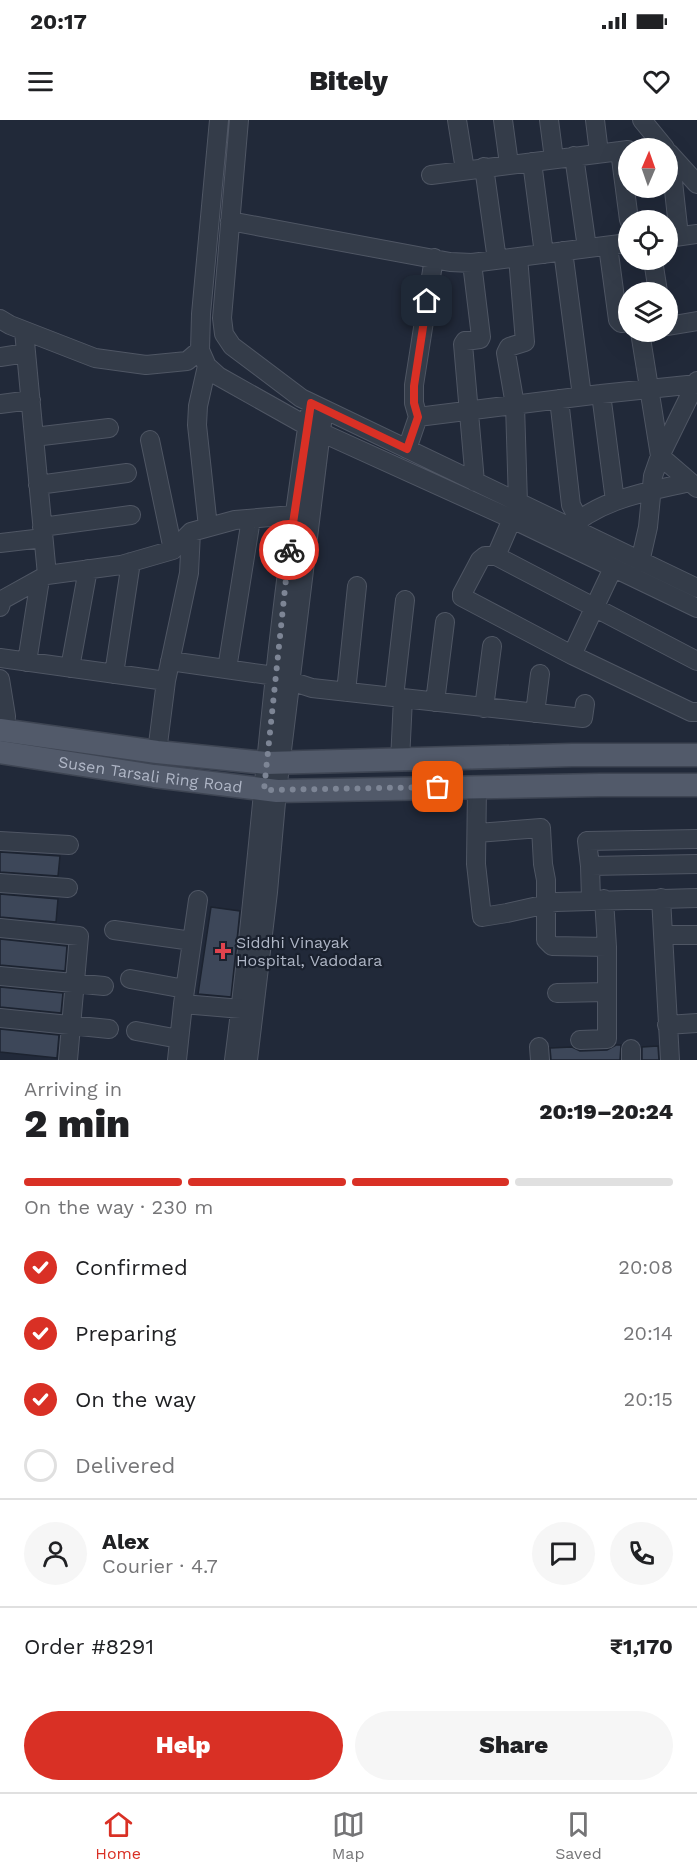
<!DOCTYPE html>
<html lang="en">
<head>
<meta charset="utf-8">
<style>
	:root { --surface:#fff; --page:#f6f6f6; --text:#202124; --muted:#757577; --line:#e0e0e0; --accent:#d93025 }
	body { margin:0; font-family:"Work Sans",sans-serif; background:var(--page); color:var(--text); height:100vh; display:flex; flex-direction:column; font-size:22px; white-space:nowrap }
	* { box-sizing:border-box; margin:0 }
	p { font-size:20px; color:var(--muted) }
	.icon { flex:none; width:33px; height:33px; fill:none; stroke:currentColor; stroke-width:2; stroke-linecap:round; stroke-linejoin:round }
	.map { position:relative; height:940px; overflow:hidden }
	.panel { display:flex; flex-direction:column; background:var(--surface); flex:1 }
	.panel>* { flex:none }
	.needle { width:39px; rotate:2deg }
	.fabs { position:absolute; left:618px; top:18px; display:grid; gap:12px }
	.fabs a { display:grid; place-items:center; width:60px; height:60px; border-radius:50%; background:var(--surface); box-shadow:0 6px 24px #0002; font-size:30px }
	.pin { position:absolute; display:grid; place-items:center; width:51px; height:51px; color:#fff; margin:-26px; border-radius:12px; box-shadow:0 3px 9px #0006 }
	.courier { position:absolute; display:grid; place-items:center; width:60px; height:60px; margin:-30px; border:4px solid #d93025; border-radius:50%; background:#fff; color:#222; box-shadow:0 2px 8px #0007 }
	.summary em { font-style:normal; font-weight:800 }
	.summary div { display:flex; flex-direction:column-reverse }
	.summary { display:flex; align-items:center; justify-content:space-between; height:102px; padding:0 24px }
	h1 { font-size:39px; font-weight:800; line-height:45px }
	.bar { display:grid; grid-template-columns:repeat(4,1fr); gap:9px 6px; align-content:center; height:72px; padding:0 24px }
	.bar i { height:8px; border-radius:4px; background:var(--line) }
	.bar .current { background:var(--accent) }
	.bar p { grid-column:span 4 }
	.line { display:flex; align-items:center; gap:15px; padding:0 24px; border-top:2px solid var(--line) }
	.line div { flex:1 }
	.round { display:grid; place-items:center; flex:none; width:63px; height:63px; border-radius:32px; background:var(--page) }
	ol { padding:0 24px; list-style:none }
	li { display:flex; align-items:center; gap:18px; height:66px }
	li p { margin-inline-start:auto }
	li .icon { padding:6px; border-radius:50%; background:var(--accent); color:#fff; stroke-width:4 }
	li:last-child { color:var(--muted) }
	li i { width:33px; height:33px; border:3px solid var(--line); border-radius:50% }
	.cta { display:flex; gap:12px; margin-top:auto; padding:12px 24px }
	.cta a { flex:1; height:69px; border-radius:36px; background:var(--accent); color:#fff; font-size:24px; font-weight:800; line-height:69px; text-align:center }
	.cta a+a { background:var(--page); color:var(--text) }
	.status { display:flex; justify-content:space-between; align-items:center; height:42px; padding:0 30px; background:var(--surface); direction:ltr }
	.status svg { height:16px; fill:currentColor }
	header { display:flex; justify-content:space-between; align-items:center; height:78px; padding:0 24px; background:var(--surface); font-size:27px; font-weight:800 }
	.tabs { display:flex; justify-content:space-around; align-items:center; height:84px; border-top:2px solid var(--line); background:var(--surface); font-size:16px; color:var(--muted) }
	.tabs a { display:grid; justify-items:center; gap:3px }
	.tabs .current { color:var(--accent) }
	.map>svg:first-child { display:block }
</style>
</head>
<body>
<div class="status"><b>20:17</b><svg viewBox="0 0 49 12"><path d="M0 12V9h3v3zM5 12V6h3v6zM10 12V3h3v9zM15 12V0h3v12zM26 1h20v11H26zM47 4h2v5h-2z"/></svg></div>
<header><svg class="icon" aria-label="menu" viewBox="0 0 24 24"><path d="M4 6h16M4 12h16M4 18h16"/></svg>Bitely<svg class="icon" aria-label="heart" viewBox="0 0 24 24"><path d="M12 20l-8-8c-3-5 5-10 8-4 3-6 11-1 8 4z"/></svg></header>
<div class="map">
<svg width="697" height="940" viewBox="0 0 697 940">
	<rect width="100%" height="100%" fill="#212939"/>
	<path fill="#3d4759" stroke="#1c2330" stroke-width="1.5" d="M0,732L60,736L58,756L0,752Z
		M0,774L58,779L56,802L0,797Z
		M211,787L240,791L231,877L198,874Z
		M0,819L67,826L65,851L0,845Z
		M0,867L63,873L61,893L0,887Z
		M0,909L59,915L57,938L0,932Z
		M616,925H621L620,940H551L550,928L572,927L580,931L607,930Z
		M658,926L659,940H642V927Z"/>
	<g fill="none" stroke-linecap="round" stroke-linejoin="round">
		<defs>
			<path id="minor" d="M219,0L201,194L200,230L207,246L218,256L307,306L512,399L697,488
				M239,0L222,198L224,214L232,226L301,278L697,468
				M457,0L465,50
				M503,0L509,44
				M549,0L554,39
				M595,0L599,33
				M642,0L665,28
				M620,31L629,100
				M669,33L697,64
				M670,34L679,116
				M574,36L587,128
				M532,42L544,134
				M484,47L497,140
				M431,55L628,30
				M230,101L450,142L472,143L628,123
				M668,118L697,114
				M608,126L618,200L621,203L628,202
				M563,131L582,276
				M518,137L525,222L509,227L506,233L515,285L518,383
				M653,140L658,172
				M472,143L481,217L480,219L465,221L463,224L475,362
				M0,199L10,205L95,238L146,245L187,241L200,230
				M668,206L697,201
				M24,211L47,455
				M640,212L660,336L697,368
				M0,237L26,233
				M207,246L198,286L197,305L208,407
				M601,274L615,381
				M559,279L571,385L579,400
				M0,284L31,280
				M418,297L414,283V265L434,138
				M34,317L109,308
				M150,320L173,430
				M407,329L418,297L601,274L697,264
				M38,365L127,353
				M42,407L131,395
				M564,413C597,379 646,372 690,362
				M0,423L43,418
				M496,436L512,399
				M640,442L648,407L653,356L660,336L697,261
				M0,487L2,480L47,455L121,445L173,430L191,412L235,400L293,395
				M572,535L613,448
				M0,538L166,561L189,453L191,412
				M170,541L275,556L312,568L583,598L585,584
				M697,541L496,436H485L480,440L462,474V477L572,535L691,592H697
				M27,542L40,459
				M70,548L88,449
				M227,549L251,399
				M114,554L131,442
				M0,559L6,596L5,610
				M346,572L357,466
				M394,577L405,480
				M435,582L445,502
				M484,588L492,526
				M535,593L540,554
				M157,632L166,561
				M400,641L403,578
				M477,667L476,744L482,797L507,793L556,782L697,778
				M477,713L541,708L543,744L546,760V820L552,826L607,827
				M0,721L69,725
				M590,746L587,721L697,719
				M0,763L68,768
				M661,778L670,940
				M591,779L590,746L697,744
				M198,780L183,884L253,890
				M0,808L79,816L68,940
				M114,810L192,821
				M663,815H697
				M0,856L104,866
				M130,859L185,869
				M557,873L607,872
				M0,898L109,909
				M667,905L697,903
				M136,911L179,919
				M580,920L607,919V827L604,779
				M539,927L540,940
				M631,929V940
				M177,940L183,884
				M234,940C251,812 261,684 275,556C284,469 296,382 309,295
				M248,940L268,772L277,671L322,303"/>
			<g id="major">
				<path d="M0,610L157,632L266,643L572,635H697"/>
				<path id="s1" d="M0,632L154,656L277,671L600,665H697"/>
			</g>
		</defs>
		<use href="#minor" stroke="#4f5664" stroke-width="20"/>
		<use href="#major" stroke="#3e4553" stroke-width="25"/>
		<use href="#minor" stroke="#343c49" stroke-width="18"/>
		<use href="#major" stroke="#525a6a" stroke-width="22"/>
	</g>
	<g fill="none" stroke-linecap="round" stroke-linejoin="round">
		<path stroke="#7d8595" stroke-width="6" stroke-dasharray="0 10.8" d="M289,430L264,670L438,667"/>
		<path stroke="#d93025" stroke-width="8" d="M289,430L311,283L407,329L418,297L414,283V266L427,181"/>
	</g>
	<path fill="#e0444e" stroke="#1a212e" stroke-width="2" d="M220 822h6v6h6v6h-6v6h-6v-6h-6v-6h6z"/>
	<g text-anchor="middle" stroke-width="4.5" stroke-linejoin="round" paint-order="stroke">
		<g font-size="16" fill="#afb6c6" stroke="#1a212e">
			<text dy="6" stroke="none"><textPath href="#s1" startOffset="152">Susen Tarsali Ring Road</textPath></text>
		</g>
		<g font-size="16" fill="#afb6c6" stroke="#1a212e" text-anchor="start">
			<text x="236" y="828">Siddhi Vinayak<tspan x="236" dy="18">Hospital, Vadodara</tspan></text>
		</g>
	</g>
</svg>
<div class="fabs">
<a><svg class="needle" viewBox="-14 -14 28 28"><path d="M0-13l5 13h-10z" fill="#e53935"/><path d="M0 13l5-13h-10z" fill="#757577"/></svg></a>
<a><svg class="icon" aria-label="locate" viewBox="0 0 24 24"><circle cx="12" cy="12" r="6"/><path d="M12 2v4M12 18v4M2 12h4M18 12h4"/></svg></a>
<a><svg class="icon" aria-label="layers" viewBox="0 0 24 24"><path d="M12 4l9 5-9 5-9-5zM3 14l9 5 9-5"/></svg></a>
</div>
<div class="pin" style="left:438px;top:667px;background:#ea580c"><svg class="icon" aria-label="bag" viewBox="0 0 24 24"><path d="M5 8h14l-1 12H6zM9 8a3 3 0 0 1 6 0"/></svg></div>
<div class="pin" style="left:427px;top:181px;background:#1f2937"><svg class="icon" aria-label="home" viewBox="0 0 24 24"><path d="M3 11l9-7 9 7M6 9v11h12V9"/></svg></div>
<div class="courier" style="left:289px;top:430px"><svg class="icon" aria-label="bike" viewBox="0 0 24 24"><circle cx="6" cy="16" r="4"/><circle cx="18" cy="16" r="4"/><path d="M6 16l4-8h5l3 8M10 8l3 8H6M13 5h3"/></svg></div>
</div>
<section class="panel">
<div class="summary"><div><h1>2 min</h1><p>Arriving in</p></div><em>20:19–20:24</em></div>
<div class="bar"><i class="current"></i><i class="current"></i><i class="current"></i><i></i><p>On the way · 230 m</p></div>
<ol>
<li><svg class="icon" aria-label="check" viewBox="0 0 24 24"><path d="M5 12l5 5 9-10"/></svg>Confirmed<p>20:08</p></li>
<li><svg class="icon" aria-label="check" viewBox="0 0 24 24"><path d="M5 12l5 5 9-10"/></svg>Preparing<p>20:14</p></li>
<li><svg class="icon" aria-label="check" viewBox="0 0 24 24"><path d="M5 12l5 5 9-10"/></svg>On the way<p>20:15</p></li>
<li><i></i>Delivered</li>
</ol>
<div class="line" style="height:108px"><a class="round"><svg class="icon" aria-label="person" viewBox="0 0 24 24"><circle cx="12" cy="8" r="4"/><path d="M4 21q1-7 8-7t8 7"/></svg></a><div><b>Alex</b><p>Courier · 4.7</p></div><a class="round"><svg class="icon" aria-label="chat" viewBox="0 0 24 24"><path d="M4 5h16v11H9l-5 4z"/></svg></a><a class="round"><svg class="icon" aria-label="phone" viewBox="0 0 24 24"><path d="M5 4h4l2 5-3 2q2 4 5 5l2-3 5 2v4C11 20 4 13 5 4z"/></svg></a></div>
<div class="line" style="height:78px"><div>Order #8291</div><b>₹1,170</b></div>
<div class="cta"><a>Help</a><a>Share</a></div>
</section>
<nav class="tabs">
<a class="current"><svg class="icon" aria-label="home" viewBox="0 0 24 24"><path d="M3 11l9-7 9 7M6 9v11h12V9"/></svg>Home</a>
<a><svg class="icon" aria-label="map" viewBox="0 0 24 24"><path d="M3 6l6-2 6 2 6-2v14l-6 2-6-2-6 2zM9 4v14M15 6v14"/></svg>Map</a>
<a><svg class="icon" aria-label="saved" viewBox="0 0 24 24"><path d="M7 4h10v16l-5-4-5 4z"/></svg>Saved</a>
</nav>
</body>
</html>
